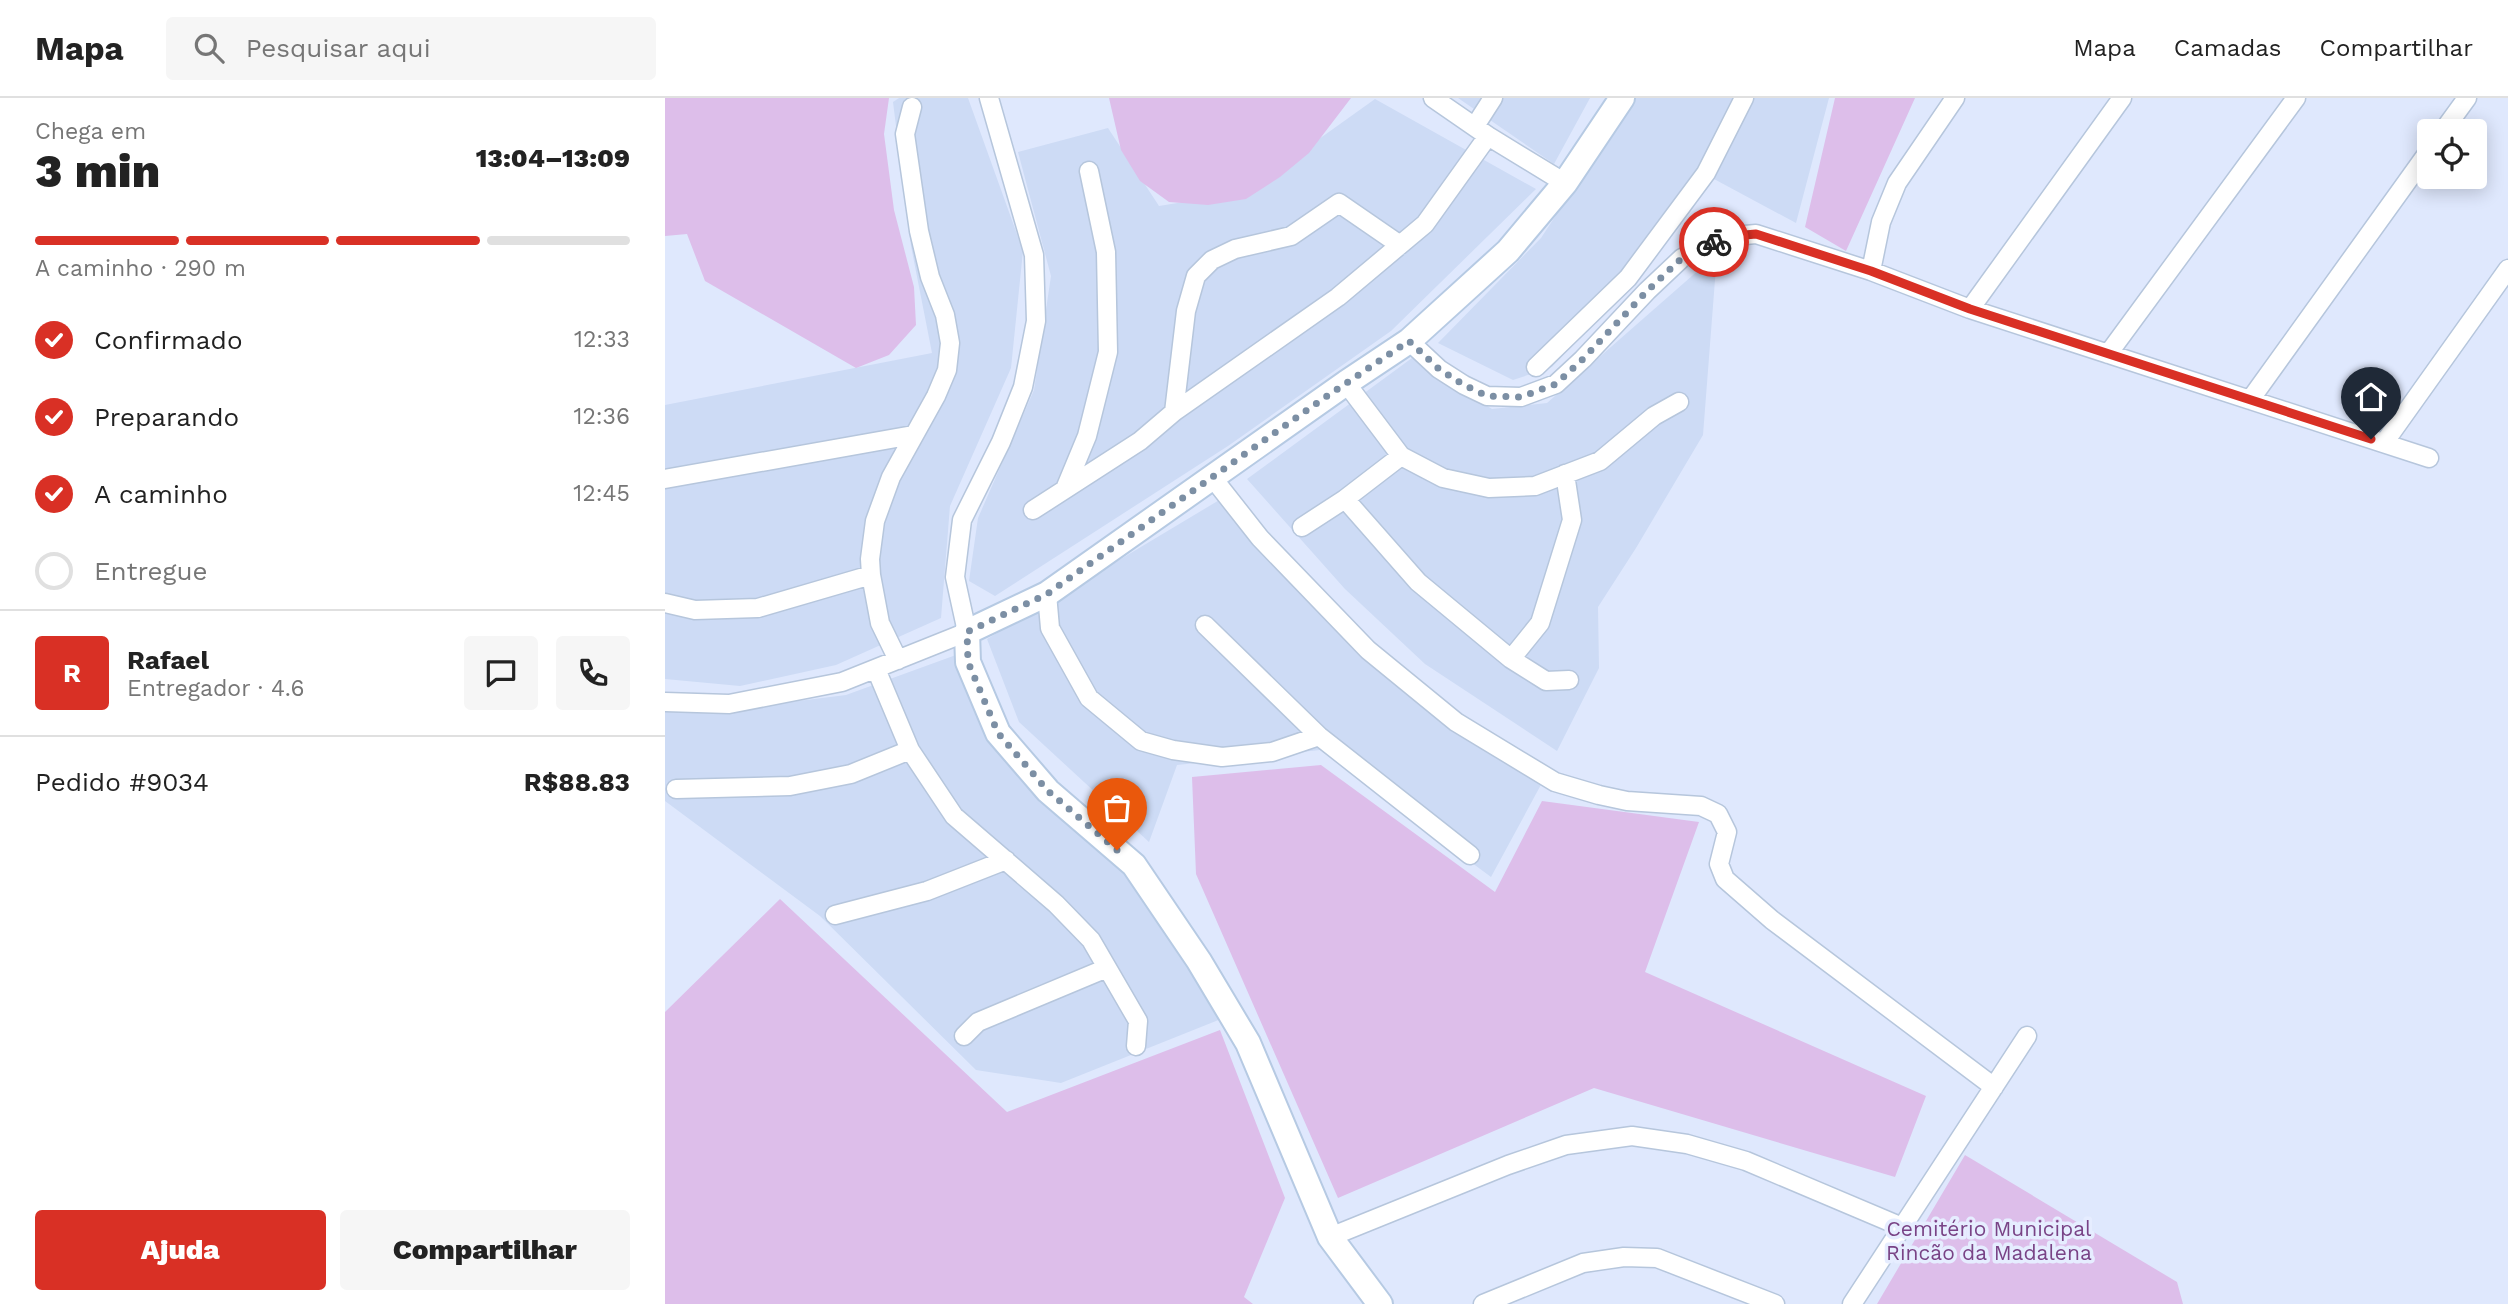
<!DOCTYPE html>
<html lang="pt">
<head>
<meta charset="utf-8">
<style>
	:root { --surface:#fff; --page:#f6f6f6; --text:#222; --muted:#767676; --line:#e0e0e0; --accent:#d93025 }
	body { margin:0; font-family:"Work Sans",sans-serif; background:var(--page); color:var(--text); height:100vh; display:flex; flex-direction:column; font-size:26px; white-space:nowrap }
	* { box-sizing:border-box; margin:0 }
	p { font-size:23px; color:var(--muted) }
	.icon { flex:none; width:38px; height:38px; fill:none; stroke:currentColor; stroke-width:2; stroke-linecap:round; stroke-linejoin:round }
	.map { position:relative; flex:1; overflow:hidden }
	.panel { display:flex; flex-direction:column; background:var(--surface); width:665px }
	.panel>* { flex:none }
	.fabs { position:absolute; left:1752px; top:21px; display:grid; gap:14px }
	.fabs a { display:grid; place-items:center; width:70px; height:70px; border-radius:7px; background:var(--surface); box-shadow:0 4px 18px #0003; font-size:35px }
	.pin { position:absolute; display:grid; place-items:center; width:60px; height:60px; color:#fff; margin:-72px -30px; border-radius:50% 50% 50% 0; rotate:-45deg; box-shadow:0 0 7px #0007 }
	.pin .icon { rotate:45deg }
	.courier { position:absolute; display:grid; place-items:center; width:70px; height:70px; margin:-35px; border:5px solid #d93025; border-radius:50%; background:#fff; color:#222; box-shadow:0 2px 9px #0007 }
	.overview em { font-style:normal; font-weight:800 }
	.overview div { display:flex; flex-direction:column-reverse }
	.overview { display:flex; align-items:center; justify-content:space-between; height:119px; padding:0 35px }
	h1 { font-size:46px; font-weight:800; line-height:52px }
	.bar { display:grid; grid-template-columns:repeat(4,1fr); gap:10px 7px; align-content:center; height:84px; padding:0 35px }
	.bar i { height:9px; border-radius:5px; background:var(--line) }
	.bar .current { background:var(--accent) }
	.bar p { grid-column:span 4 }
	.line { display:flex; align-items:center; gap:18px; padding:0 35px; border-top:2px solid var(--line) }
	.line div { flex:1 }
	.round { display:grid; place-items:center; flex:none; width:74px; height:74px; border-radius:7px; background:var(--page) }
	ol { padding:0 35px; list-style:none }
	li { display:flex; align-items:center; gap:21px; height:77px }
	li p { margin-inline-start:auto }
	li .icon { padding:7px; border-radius:50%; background:var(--accent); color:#fff; stroke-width:4 }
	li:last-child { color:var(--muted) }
	li i { width:38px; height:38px; border:4px solid var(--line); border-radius:50% }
	.cta { display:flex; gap:14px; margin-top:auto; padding:14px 35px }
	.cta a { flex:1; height:80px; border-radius:7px; background:var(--accent); color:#fff; font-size:28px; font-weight:800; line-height:80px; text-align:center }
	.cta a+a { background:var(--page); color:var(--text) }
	header { display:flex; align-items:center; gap:42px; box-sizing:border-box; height:98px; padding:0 35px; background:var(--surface); border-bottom:2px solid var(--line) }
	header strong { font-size:33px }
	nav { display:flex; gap:38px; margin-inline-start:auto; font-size:24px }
	.search { width:490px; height:63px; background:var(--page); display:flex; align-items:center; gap:18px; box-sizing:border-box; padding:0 24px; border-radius:7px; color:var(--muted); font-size:26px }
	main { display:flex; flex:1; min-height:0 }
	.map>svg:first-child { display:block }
</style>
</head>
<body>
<header>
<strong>Mapa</strong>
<div class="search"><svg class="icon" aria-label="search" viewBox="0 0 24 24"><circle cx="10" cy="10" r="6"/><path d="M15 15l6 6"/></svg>Pesquisar aqui</div>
<nav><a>Mapa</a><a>Camadas</a><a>Compartilhar</a></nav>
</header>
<main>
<section class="panel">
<div class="overview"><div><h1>3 min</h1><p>Chega em</p></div><em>13:04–13:09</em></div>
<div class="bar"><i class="current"></i><i class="current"></i><i class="current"></i><i></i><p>A caminho · 290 m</p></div>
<ol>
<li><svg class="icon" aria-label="check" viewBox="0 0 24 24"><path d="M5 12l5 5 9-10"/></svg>Confirmado<p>12:33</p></li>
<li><svg class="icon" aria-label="check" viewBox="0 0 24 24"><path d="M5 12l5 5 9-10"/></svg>Preparando<p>12:36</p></li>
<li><svg class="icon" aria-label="check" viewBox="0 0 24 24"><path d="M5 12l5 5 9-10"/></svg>A caminho<p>12:45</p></li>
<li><i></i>Entregue</li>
</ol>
<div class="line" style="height:126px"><b class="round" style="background:var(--accent);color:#fff">R</b><div><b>Rafael</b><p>Entregador · 4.6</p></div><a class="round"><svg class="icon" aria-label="chat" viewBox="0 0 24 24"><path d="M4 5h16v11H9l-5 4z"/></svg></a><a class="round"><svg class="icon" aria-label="phone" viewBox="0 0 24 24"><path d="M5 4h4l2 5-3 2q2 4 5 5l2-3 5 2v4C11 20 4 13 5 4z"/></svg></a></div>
<div class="line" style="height:91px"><div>Pedido #9034</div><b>R$88.83</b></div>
<div class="cta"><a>Ajuda</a><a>Compartilhar</a></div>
</section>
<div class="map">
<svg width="1843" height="1206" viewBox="0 0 1843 1206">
	<rect width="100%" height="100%" fill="#dfe8fd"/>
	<path fill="#cddbf5" d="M234,0H303L358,153L346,270L285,408L276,520L171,567L75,588L0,581V307L267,255L246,148L228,4Z
		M793,0H925L889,66Z
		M968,0H1164L1131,125L1049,81L962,191L887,269L848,282L773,245L876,140Z
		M710,1L871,91L726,233L563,348L330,498L304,483L313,420L369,292L386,178L353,54L443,30L494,108L580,94Z
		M1052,156L1038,337L971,450L933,509L934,570L892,653L760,566L680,491L582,381L747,260L827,311L882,305Z
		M556,401L731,584L878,683L826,779L655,652L512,667L484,744L354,624L322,541Z
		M291,557L377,697L465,773L556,921L396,985L311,972L155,818L0,703V612L37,615L181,597Z"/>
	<path fill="#ddbeea" d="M0,0H224L219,36L229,112L249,189L251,227L224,257L191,270L40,183L22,136L0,138Z
		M444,0H686L644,55L615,79L581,101L543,107L504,104L475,83L456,52Z
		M1170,0H1250L1181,153L1140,129Z
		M656,667L830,794L877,703L1034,724L980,874L1261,998L1230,1079L929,990L673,1100L531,776L527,679Z
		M115,801L342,1014L555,932L620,1100L579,1199L588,1206H0V914Z
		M1300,1057L1512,1184L1518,1206H1212Z"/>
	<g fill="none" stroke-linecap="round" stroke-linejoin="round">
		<defs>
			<path id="street" d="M768,0L823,38L900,85
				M810,28L828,0
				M1778,33L1802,0
				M1206,173L1216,124L1232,85L1290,0
				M1305,211L1457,0
				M744,243L774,271L799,287L822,298L856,299L891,286L918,261L982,193L1017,160L1058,139L1091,136L1206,173L1305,211L1764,360
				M1443,256L1631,0
				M871,269L963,180L1041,75L1079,0
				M681,285L736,358L778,380L824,390L870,388L935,363L989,318L1014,304
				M1585,302L1764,53
				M509,314L521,213L531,178L547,162L570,151L626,138L674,105L735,147
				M1719,345L1843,171
				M547,379L595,440L703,552L791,624L890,684L934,697L962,703L1036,708L1053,716L1062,734L1054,766L1060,781L1107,822L1329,989
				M0,381L248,337
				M400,391L422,338L443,254L441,154L424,73
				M680,401L753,484L846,561L881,583L904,582
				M368,412L475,343L509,314L673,199L760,126L823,38
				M637,429L680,401L736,358
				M382,496L385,530L424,600L476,643L508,652L557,659L607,654L654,638
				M0,505L30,512L93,510L206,477
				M540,527L654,638L805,757
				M846,561L875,525L907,422L900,376
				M233,562L215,525L206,477L205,461L210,423L226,379L271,298L282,272L285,245L280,217L265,179L254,133L240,36L247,9
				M211,571L245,652L289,718L391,806L426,842L473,923L471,948
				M0,604L64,606L177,584L302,534L290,479L297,422L336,344L358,289L371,223L369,157L324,0
				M11,691L125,688L186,676L245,652
				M170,817L262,793L341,762
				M299,938L313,924L442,870
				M665,1139L843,1067L901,1047L967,1038L1022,1046L1081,1063L1237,1129
				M818,1206L918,1165L959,1159L992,1160L1110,1206
				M1187,1206L1362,938"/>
			<path id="secondary" d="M715,1206L665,1139L583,945L534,863L469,767L383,693L333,635L303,564L302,534L382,496L681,285L744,243L843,153L900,85L957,0"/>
		</defs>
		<use href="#street" stroke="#b6c6dc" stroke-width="21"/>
		<use href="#secondary" stroke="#b6cae3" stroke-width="28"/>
		<use href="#street" stroke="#fff" stroke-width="18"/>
		<use href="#secondary" stroke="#fff" stroke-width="24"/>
	</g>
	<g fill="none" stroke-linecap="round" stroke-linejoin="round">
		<path stroke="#7c8fa4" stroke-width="7" stroke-dasharray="0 12.6" d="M452,752L383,693L333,635L303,564L302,534L382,496L659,300L744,243L774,271L799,287L822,298L856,299L891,286L918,261L982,193L1017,160L1049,144"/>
		<path stroke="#d93025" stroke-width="9" d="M1049,144L1058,139L1091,136L1206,173L1305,211L1706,341"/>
	</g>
	<g text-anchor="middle" stroke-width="7" stroke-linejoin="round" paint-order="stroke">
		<g font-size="21" fill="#794386" stroke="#e6edff">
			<text x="1324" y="1138">Cemitério Municipal<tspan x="1324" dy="24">Rincão da Madalena</tspan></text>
		</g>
	</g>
</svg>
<div class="fabs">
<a><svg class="icon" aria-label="locate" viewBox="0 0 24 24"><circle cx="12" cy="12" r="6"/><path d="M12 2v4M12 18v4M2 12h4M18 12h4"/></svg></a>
</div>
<div class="pin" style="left:452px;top:752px;background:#ea580c"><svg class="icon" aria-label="bag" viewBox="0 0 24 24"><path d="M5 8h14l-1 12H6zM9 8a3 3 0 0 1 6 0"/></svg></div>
<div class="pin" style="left:1706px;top:341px;background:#1f2937"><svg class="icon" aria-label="home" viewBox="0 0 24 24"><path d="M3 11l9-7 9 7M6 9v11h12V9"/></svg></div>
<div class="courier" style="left:1049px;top:144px"><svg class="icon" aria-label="bike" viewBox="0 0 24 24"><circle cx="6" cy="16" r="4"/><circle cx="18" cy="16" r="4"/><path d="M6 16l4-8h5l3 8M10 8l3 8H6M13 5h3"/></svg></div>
</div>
</main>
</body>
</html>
